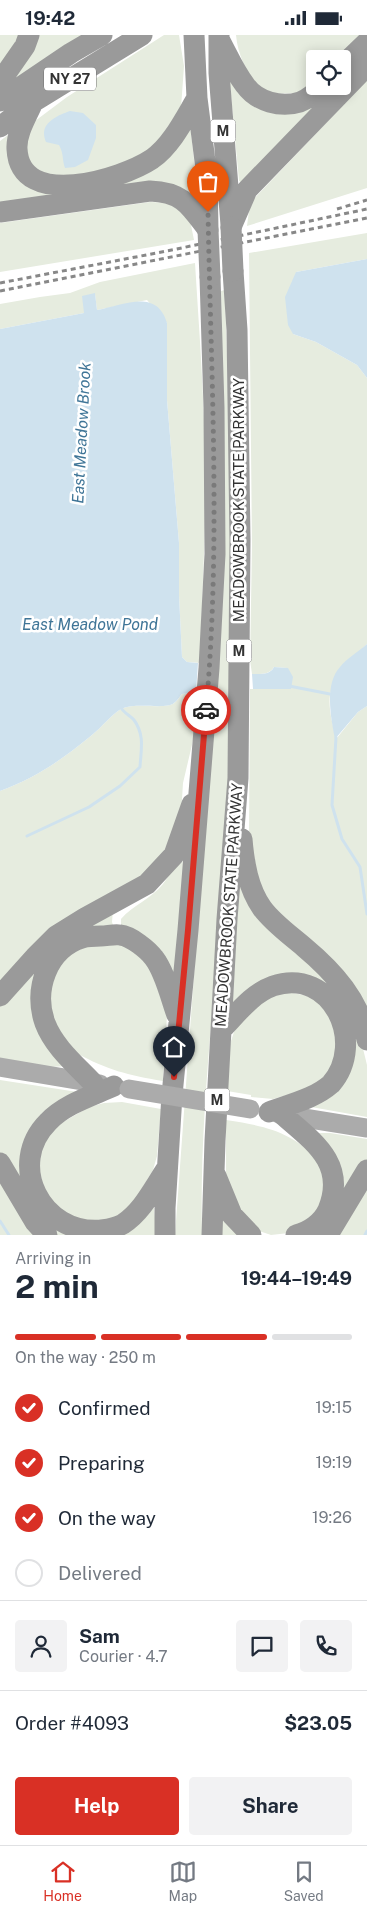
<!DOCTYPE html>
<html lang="en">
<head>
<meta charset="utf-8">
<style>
	:root { --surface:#fff; --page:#f2f2f3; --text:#1f2937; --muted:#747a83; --line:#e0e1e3; --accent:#d93025 }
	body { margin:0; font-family:"Public Sans",sans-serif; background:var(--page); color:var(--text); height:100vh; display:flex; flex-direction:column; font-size:19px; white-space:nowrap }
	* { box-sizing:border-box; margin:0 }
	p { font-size:16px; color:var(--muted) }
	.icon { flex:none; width:28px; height:28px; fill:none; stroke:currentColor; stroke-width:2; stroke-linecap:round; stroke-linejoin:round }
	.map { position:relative; height:1200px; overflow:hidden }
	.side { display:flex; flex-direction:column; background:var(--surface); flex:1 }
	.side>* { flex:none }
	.fabs { position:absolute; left:306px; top:15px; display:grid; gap:10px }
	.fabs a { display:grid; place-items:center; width:45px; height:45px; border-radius:5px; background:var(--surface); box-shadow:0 2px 12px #0003; font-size:25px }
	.pin { position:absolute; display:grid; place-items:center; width:42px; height:42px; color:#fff; margin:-51px -21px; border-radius:50% 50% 50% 0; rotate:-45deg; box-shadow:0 0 5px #0007 }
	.pin .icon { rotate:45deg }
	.courier { position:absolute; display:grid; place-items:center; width:50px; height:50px; margin:-25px; border:4px solid #d93025; border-radius:50%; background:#fff; color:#222; box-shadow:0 1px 6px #0007 }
	.head em { font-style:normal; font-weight:700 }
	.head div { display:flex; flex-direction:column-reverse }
	.head { display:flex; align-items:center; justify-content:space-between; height:85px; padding:0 15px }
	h1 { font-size:32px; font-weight:700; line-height:38px }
	.bar { display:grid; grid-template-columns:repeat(4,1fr); gap:8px 5px; align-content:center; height:60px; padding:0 15px }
	.bar i { height:6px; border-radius:4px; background:var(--line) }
	.bar .selected { background:var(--accent) }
	.bar p { grid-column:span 4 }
	.line { display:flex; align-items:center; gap:12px; padding:0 15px; border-top:1px solid var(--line) }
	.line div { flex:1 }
	.round { display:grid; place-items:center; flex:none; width:52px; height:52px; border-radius:5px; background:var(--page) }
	ol { padding:0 15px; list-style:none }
	li { display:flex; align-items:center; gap:15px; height:55px }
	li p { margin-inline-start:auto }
	li .icon { padding:5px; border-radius:50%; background:var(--accent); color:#fff; stroke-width:4 }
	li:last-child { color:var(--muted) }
	li i { width:28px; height:28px; border:2px solid var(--line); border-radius:50% }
	.action { display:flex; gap:10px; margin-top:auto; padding:10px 15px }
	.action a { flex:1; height:58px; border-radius:5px; background:var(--accent); color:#fff; font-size:20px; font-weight:700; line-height:58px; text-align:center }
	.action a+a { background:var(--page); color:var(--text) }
	.status { display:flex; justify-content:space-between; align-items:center; height:35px; padding:0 25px; background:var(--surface); direction:ltr }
	.status svg { height:14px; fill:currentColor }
	.tabs { display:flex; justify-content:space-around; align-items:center; height:70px; border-top:1px solid var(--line); background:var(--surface); font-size:14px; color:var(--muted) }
	.tabs a { display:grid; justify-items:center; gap:2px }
	.tabs .selected { color:var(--accent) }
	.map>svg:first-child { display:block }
</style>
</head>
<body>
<div class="status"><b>19:42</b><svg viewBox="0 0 49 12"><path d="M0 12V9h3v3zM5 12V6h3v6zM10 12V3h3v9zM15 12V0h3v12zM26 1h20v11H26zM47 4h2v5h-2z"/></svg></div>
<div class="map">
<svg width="367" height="1200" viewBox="0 0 367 1200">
	<rect width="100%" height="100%" fill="#fff"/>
	<path fill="#e6ecdf" d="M0,0H23L0,35Z
		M34,0H87L12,47Z
		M164,0H179L184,31L181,73L171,98L141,127L60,145L29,135L22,104L31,89L67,62Z
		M236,0H367L342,24H315V51L307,58L261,59C249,40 238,23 236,0Z
		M228,28L255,69L331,51H341L244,149L239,146Z
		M367,45V153L247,191L250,168Z
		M190,89L200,178L180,158L0,173V106L12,97L14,133L110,149Z
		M150,167L171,168L189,180L194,205L0,237V188Z
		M367,198V224L296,237L293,299L316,307L357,330L367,343V609C359,616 331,651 330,660C328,674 333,690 336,704L358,677L367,671V988L273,879L255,845L249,803L250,654H290L287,633L274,632C269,640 261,639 252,639L250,625L252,511L249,218Z
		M195,228C199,293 204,358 205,422C207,491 201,560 201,628L187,627L182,622L179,560V508L167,365V288L147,265L97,275L95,259L84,278L0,294V269L40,262L70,258L100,247Z
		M225,255C231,443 235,632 225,820C217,947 199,1073 202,1200H175L225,516L221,256Z
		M196,657L195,697L183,748L181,780L163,819L152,832L0,954V756C36,743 63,724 92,700C102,692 111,680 121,674C137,667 165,675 174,668C177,666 179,662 182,659Z
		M181,815L184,837L175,964L121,892V884C133,870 151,864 163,849C170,840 175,826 181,815Z
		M240,828L355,981L367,1030V1082L300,1070C310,1065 336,1055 342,1048C358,1032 356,1008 353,987L298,944L232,979Z
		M113,875L112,887L115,896H89L36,948L70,1031L49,1032L0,1023V968L52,912Z
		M121,906L146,921L167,980L163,1046C127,1040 108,1035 76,1018L72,1022L46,969L51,936L72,914Z
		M277,955L325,964L346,1005L327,1049L273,1064L251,1062V1060L227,1056L230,1009L236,991Z
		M0,1045L84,1058L45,1084L26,1152L82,1200H53L0,1118Z
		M122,1067L161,1074L157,1121L153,1135L125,1182L100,1192L52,1176L34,1122L46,1097L89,1072L104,1068Z
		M226,1085C272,1092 289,1097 324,1128L328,1166L298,1197L271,1200L253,1194L233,1174L226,1145Z
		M317,1098H330L367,1104V1128L338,1164Z
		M0,1138L38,1200H0Z
		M367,1145V1200H333Z
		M220,1163L246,1200H219Z
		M153,1165L157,1200H111Z"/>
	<path fill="#cfe2ee" d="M70,76L83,78L96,90V103L88,125L75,132L65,133C62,125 64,119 59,110L46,107C38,89 56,81 70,76Z
		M367,224V343L357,330L316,307L293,299L288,290L285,262L296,237Z
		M95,258L97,275C124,270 157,253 167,288V365L179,508V560L182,622L187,627L198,628L196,657L182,659C179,662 177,666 174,668C166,675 137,667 121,674C111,680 102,692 92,700C63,724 36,743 0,756V294L84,278L82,261Z
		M367,609V671L358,677L335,704C331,684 324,649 340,632C347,623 358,617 367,609Z
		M274,632L288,633L293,642L291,654H253L252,639C261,639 270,640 274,632Z"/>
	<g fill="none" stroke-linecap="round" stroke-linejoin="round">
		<path stroke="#cfe2ee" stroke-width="3" d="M289,651L330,659
			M336,702L332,770L342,804L360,832L367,879
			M27,801L89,772L120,751L140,732C141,715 145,700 134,685C130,680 123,678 120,671
			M0,1186L9,1200
			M365,1200L367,1196"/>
		<path stroke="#ababab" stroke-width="19" d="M0,1032L100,1049
			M279,1079L367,1093"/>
		<path stroke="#9a9a9a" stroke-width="21" d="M194,0L197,63L207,142L208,195
			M219,0V38L231,190
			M220,6C228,21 235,37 245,50C257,67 281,73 300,67C309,64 316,57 322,51
			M342,31L367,7
			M0,47L25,11L29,0
			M0,66L71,18L102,0
			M33,67C27,81 16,98 17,114C20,176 122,144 152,124C172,110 185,83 197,63
			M0,92L33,67L142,0
			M0,177L150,156C183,157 190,171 208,195
			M231,192L247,155L367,31
			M242,804C244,828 248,853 262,873C273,888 290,900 304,912C334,937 360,966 367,1005
			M0,961L35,922L56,901L85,883L147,849L174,820L192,769
			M221,995C237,979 251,959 273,951C332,931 367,1008 331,1049C314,1064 290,1069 269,1077
			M93,1048C76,1030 54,1012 45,988C33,955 47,914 82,903C88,901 95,901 101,901C107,901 114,899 120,900C131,901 148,915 154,923C165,937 171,964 177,980
			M114,1051C92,1061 65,1069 48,1087C6,1129 41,1200 101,1195C108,1194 116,1193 123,1189C143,1176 154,1152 167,1133
			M283,1080C314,1107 347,1129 328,1175C322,1188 309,1197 296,1200
			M0,1128L35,1187L47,1200
			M216,1141L232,1180L251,1200
			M329,1198L367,1135
			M165,1200V1173L172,1060L188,895L209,633L215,519L214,373L210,242
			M212,1200L215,1106L227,884L238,743L240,505L237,295L233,236"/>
		<path stroke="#888" stroke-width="3" stroke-dasharray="5 4" stroke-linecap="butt" d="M337,174L367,165
			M0,248L167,216L367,174
			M0,256L367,183"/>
		<path stroke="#ababab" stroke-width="19" d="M129,1054L250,1074"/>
		<path stroke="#9a9a9a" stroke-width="21" d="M231,192L233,236
			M208,195L210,242"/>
	</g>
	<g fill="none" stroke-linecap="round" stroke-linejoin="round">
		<path stroke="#7a7a7a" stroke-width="5" stroke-dasharray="0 9" d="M206,675C221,509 211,343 208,177"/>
		<path stroke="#d93025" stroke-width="6" d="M174,1042L188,895L206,675"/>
	</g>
	<g text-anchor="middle" stroke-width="5" stroke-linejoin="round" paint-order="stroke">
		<g fill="#fff" stroke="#707070" stroke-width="1">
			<rect x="44" y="32.5" width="52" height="23" rx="4"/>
			<rect x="210.5" y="84.5" width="25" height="23" rx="4"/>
			<rect x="226.5" y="604.5" width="25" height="23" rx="4"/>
			<rect x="204.5" y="1053.5" width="25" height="23" rx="4"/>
		</g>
		<g font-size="14" font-weight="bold" fill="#333">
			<text x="70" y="49">NY 27</text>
			<text x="223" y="101">M</text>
			<text x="239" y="621">M</text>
			<text x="217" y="1070">M</text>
		</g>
		<g font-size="15" fill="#333" stroke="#fff">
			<text transform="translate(239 465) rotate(-90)" y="5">MEADOWBROOK STATE PARKWAY</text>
			<text transform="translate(229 870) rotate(-86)" y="5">MEADOWBROOK STATE PARKWAY</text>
		</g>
		<g font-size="16" font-style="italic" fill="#3f7597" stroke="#fff">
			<text transform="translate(81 398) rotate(-87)" y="6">East Meadow Brook</text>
			<text x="90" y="595">East Meadow Pond</text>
		</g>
	</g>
</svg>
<div class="fabs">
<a><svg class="icon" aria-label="locate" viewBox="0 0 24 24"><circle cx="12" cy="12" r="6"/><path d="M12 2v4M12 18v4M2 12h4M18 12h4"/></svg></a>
</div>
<div class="pin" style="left:208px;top:177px;background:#ea580c"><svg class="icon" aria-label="bag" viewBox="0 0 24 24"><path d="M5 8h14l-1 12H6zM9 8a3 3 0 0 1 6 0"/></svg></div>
<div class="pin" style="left:174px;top:1042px;background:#1f2937"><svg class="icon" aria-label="home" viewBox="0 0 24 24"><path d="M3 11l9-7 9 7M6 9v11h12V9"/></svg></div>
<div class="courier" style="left:206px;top:675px"><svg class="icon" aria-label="car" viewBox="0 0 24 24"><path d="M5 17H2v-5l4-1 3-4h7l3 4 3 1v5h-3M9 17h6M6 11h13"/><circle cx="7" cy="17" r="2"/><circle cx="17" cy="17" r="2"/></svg></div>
</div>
<section class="side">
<div class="head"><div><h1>2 min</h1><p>Arriving in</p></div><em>19:44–19:49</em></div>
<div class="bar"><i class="selected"></i><i class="selected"></i><i class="selected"></i><i></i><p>On the way · 250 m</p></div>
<ol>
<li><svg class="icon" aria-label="check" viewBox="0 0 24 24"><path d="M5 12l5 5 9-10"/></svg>Confirmed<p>19:15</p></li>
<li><svg class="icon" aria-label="check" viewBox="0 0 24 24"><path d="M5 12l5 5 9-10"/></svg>Preparing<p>19:19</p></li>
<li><svg class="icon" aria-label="check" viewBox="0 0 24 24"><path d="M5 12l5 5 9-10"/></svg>On the way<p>19:26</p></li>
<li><i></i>Delivered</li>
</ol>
<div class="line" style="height:90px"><a class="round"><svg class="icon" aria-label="person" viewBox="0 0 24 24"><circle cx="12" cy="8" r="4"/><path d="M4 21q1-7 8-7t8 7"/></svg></a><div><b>Sam</b><p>Courier · 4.7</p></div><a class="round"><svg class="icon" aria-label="chat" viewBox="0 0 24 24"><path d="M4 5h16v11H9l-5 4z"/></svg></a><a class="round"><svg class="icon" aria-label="phone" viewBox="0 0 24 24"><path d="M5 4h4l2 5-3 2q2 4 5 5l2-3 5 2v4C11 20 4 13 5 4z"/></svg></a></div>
<div class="line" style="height:65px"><div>Order #4093</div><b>$23.05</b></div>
<div class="action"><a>Help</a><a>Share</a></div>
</section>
<nav class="tabs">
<a class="selected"><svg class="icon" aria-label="home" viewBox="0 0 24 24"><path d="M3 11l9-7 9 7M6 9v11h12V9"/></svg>Home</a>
<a><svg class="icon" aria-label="map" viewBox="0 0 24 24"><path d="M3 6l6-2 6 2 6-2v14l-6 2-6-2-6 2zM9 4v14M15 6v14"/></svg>Map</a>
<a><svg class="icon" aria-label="saved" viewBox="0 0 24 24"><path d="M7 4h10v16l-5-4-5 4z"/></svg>Saved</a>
</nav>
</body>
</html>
